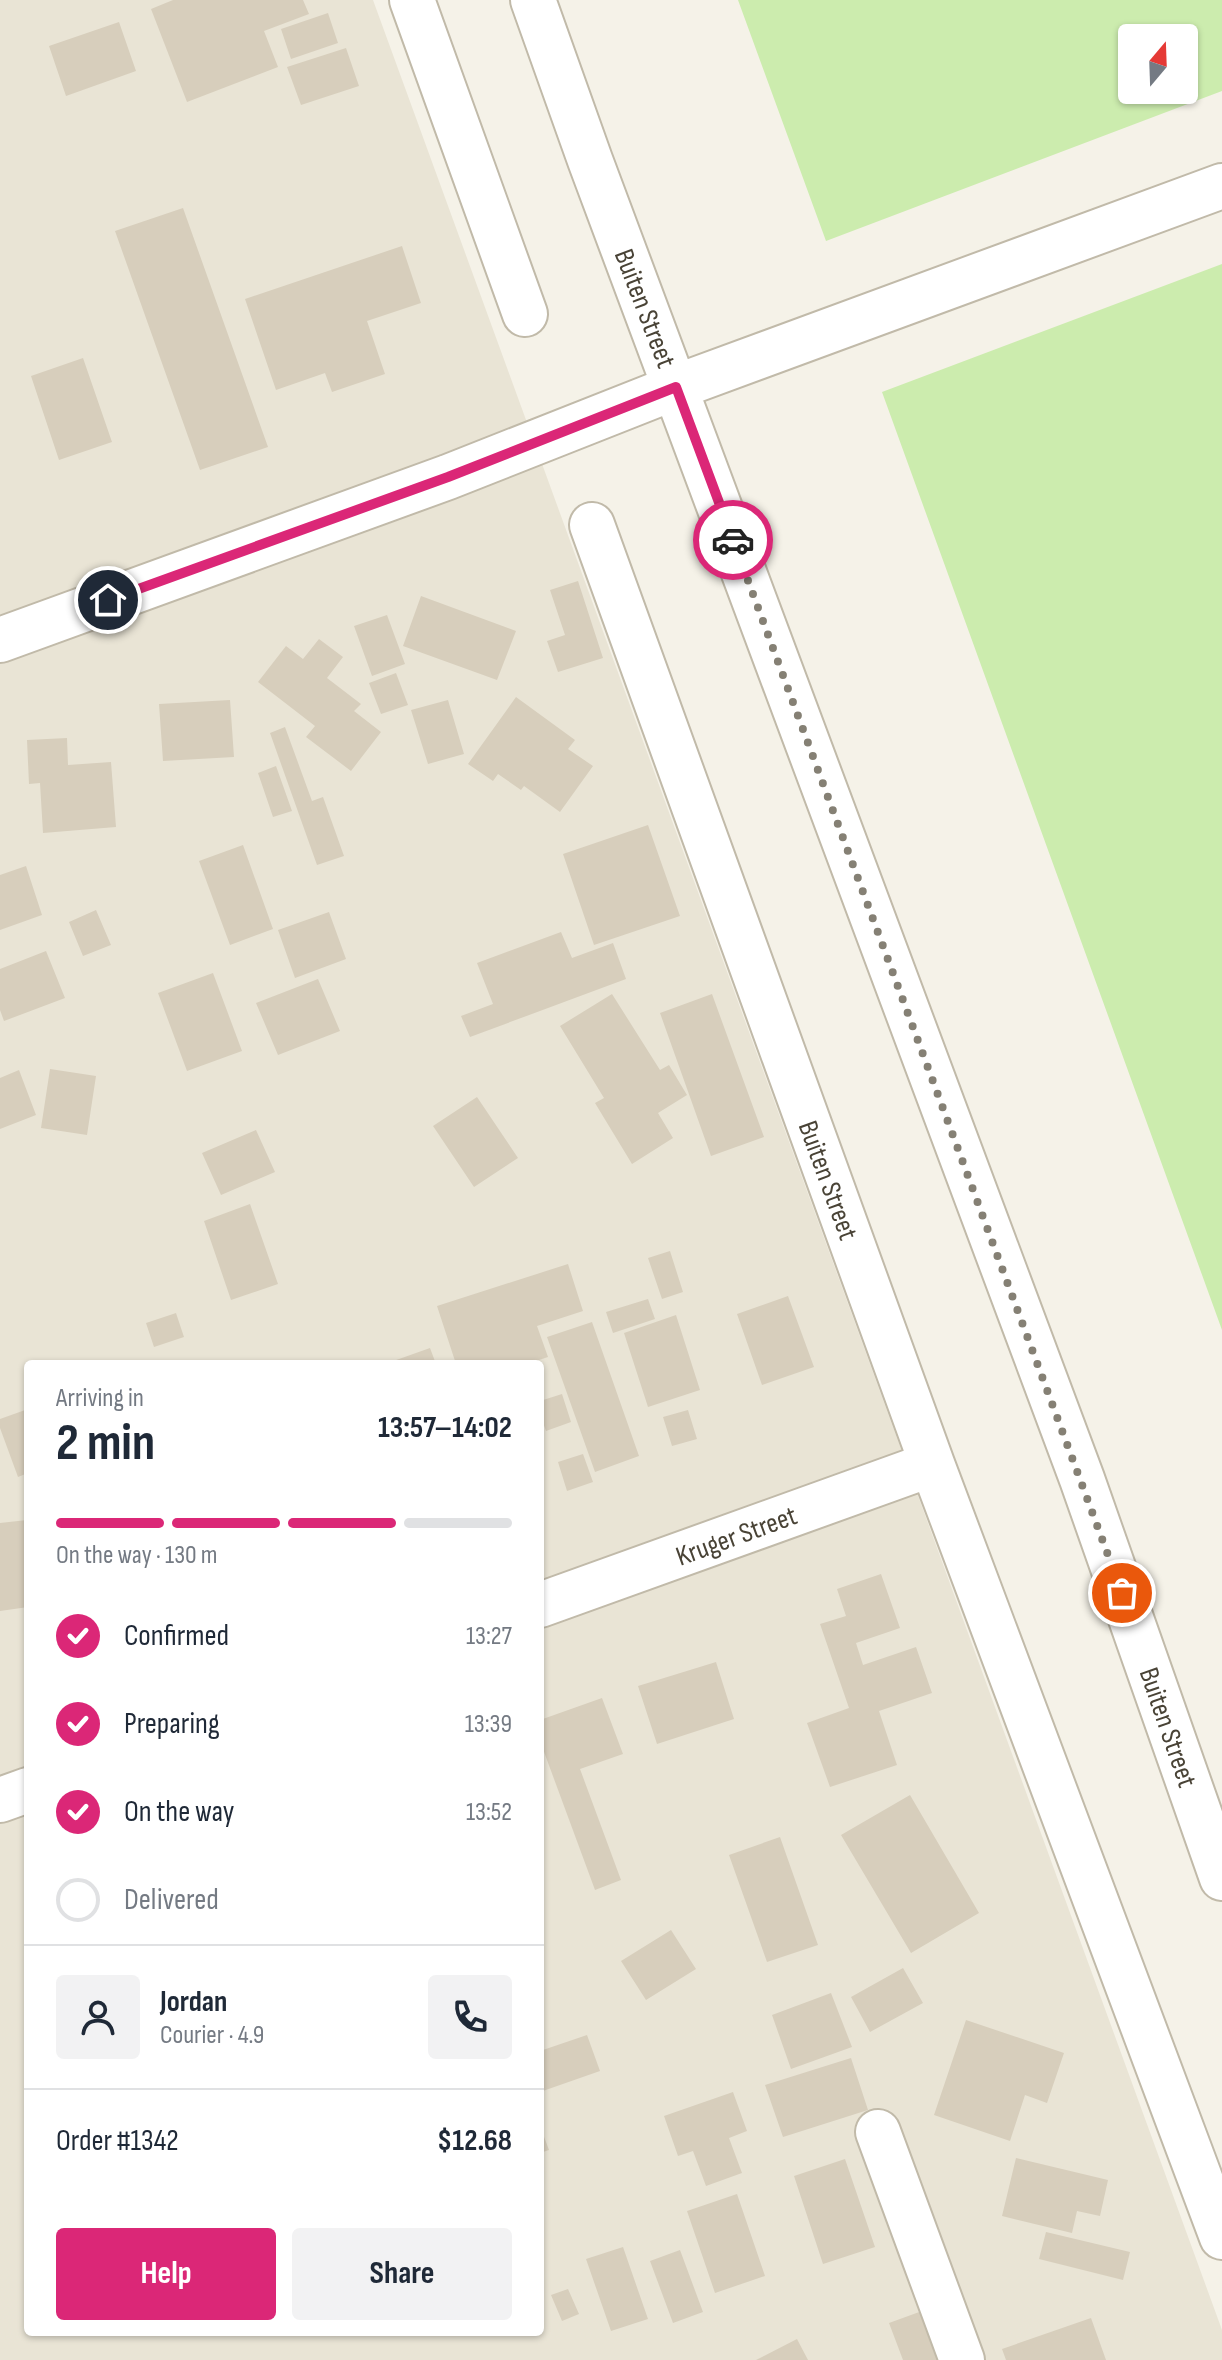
<!DOCTYPE html>
<html lang="en">
<head>
<meta charset="utf-8">
<style>
	:root { --surface:#fff; --page:#f2f2f3; --text:#1f2937; --muted:#747a83; --line:#e0e1e3; --accent:#db2777 }
	body { margin:0; font-family:"Sofia Sans Condensed",sans-serif; background:var(--page); color:var(--text); height:100vh; display:flex; flex-direction:column; font-size:30px; white-space:nowrap }
	* { box-sizing:border-box; margin:0 }
	p { font-size:26px; color:var(--muted) }
	.icon { flex:none; width:44px; height:44px; fill:none; stroke:currentColor; stroke-width:2; stroke-linecap:round; stroke-linejoin:round }
	.map { position:relative; flex:1; overflow:hidden }
	.drawer { position:absolute; left:24px; top:1360px; width:520px; height:976px; display:flex; flex-direction:column; background:var(--surface); border-radius:8px; box-shadow:0 2px 6px #0004 }
	.drawer>* { flex:none }
	.needle { width:52px; rotate:19deg }
	.buttons { position:absolute; left:1118px; top:24px; display:grid; gap:16px }
	.buttons a { display:grid; place-items:center; width:80px; height:80px; border-radius:8px; background:var(--surface); box-shadow:0 2px 6px #0004; font-size:40px }
	.pin { position:absolute; display:grid; place-items:center; width:68px; height:68px; color:#fff; margin:-34px; border:4px solid #fff; border-radius:50%; box-shadow:0 2px 8px #0007 }
	.courier { position:absolute; display:grid; place-items:center; width:80px; height:80px; margin:-40px; border:6px solid #db2777; border-radius:50%; background:#fff; color:#222; box-shadow:0 2px 10px #0007 }
	.summary em { font-style:normal; font-weight:700 }
	.summary div { display:flex; flex-direction:column-reverse }
	.summary { display:flex; align-items:center; justify-content:space-between; height:136px; padding:0 32px }
	h1 { font-size:52px; font-weight:700; line-height:60px }
	.bar { display:grid; grid-template-columns:repeat(4,1fr); gap:12px 8px; align-content:center; height:96px; padding:0 32px }
	.bar i { height:10px; border-radius:6px; background:var(--line) }
	.bar .current { background:var(--accent) }
	.bar p { grid-column:span 4 }
	.line { display:flex; align-items:center; gap:20px; padding:0 32px; border-top:2px solid var(--line) }
	.line div { flex:1 }
	.round { display:grid; place-items:center; flex:none; width:84px; height:84px; border-radius:8px; background:var(--page) }
	ol { padding:0 32px; list-style:none }
	li { display:flex; align-items:center; gap:24px; height:88px }
	li p { margin-inline-start:auto }
	li .icon { padding:8px; border-radius:50%; background:var(--accent); color:#fff; stroke-width:4 }
	li:last-child { color:var(--muted) }
	li i { width:44px; height:44px; border:4px solid var(--line); border-radius:50% }
	.cta { display:flex; gap:16px; margin-top:auto; padding:16px 32px }
	.cta a { flex:1; height:92px; border-radius:8px; background:var(--accent); color:#fff; font-size:32px; font-weight:700; line-height:92px; text-align:center }
	.cta a+a { background:var(--page); color:var(--text) }
	.map>svg:first-child { display:block }
</style>
</head>
<body>
<div class="map">
<svg width="1222" height="2360" viewBox="0 0 1222 2360">
	<rect width="100%" height="100%" fill="#f5f2e8"/>
	<path fill="#e9e4d5" fill-rule="evenodd" d="M0,0H373L1222,2330V2360H0ZM28,1364H540V2332H28Z"/>
	<path fill="#ccecae" fill-rule="evenodd" d="M738,0H1222V91L826,241ZM1132,38H1184V90H1132Z
		M1222,264V1330L882,392Z"/>
	<path fill="#d7cebc" d="M173,0H303L309,14L264,31L278,67L187,102L151,9Z
		M328,13L338,43L291,59L281,29Z
		M119,22L136,71L66,96L49,46Z
		M346,48L359,86L301,105L287,67Z
		M183,208L268,447L200,470L115,231Z
		M402,246L421,303L367,321L385,374L332,392L325,373L276,390L245,299Z
		M83,358L112,442L59,460L31,376Z
		M578,581L603,658L558,672L547,641L565,635L550,590Z
		M421,596L516,631L497,680L403,646Z
		M387,615L405,664L372,676L354,626Z
		M319,639L343,657L327,678L361,704L354,711L381,732L351,771L306,737L315,726L258,682L286,646L303,659Z
		M396,673L408,705L381,714L369,683Z
		M516,697L575,740L568,749L593,766L560,812L524,786L521,790L498,774L493,781L468,764Z
		M230,700L234,757L163,761L159,704Z
		M448,700L464,754L428,764L411,710Z
		M285,727L312,801L323,797L344,856L317,865L270,733Z
		M67,738L68,765L111,762L116,827L43,833L40,783L29,784L27,740Z
		M276,766L292,811L273,817L258,773Z
		M648,825L680,916L594,945L563,854Z
		M243,845L273,929L230,945L199,861Z
		M26,866L42,915L0,930V875Z
		M96,910L111,945L83,956L69,922Z
		M329,912L346,959L295,978L278,930Z
		M561,932L572,958L613,943L626,979L470,1037L461,1016L493,1004L477,963Z
		M46,951L65,998L4,1021L0,1010V969Z
		M213,973L242,1051L187,1071L158,993Z
		M318,979L340,1031L278,1055L256,1003Z
		M612,994L660,1070L669,1065L687,1095L658,1113L673,1138L632,1164L595,1103L604,1098L560,1026Z
		M712,994L764,1137L711,1156L660,1013Z
		M50,1069L96,1076L87,1135L41,1128Z
		M19,1070L36,1115L0,1129V1078Z
		M477,1097L518,1158L474,1187L433,1126Z
		M256,1130L275,1172L221,1195L202,1153Z
		M250,1204L278,1284L231,1300L204,1221Z
		M670,1251L683,1292L662,1299L648,1258Z
		M568,1264L583,1311L537,1326L548,1357L527,1364H456L437,1306Z
		M788,1296L814,1367L762,1385L737,1314Z
		M648,1299L655,1319L613,1333L606,1312Z
		M176,1313L184,1337L154,1347L146,1323Z
		M676,1315L700,1390L648,1407L624,1333Z
		M592,1322L639,1456L595,1472L547,1337Z
		M430,1348L436,1364H385Z
		M562,1394L571,1422L546,1431L540,1414V1401Z
		M28,1409V1473L18,1477L0,1428V1419Z
		M688,1410L697,1439L672,1446L663,1417Z
		M583,1454L593,1482L567,1491L558,1462Z
		M27,1520L28,1607L0,1611V1523Z
		M881,1574L900,1628L856,1643L863,1665L916,1647L932,1693L879,1711L897,1765L830,1787L807,1723L849,1708L820,1624L846,1616L837,1589Z
		M716,1662L734,1719L657,1744L638,1686Z
		M602,1698L623,1754L580,1769L621,1880L595,1890L540,1741V1720Z
		M910,1795L979,1913L911,1953L841,1835Z
		M780,1837L818,1945L767,1962L729,1855Z
		M671,1930L696,1969L646,2000L621,1961Z
		M903,1968L923,2003L870,2032L851,1997Z
		M831,1993L852,2047L791,2069L772,2015Z
		M966,2020L1064,2053L1047,2103L1025,2095L1010,2141L934,2115Z
		M587,2035L600,2071L540,2092V2051Z
		M851,2058L868,2110L783,2137L765,2085Z
		M733,2092L747,2131L729,2138L742,2173L706,2186L693,2151L678,2156L664,2116Z
		M540,2126L549,2150L540,2153Z
		M1016,2158L1108,2180L1100,2216L1077,2211L1072,2233L1002,2216Z
		M845,2159L875,2247L823,2264L794,2176Z
		M737,2194L765,2276L715,2293L687,2211Z
		M1046,2232L1130,2252L1123,2280L1039,2259Z
		M623,2247L648,2319L611,2331L586,2259Z
		M680,2250L703,2312L673,2323L650,2261Z
		M568,2289L579,2314L562,2321L551,2295Z
		M922,2311L940,2360H903L889,2323Z
		M1091,2318L1106,2360H1006L1002,2349Z
		M797,2339L808,2360H756Z"/>
	<g fill="none" stroke-linecap="round" stroke-linejoin="round">
		<defs>
			<path id="minor" d="M412,0L525,314
				M533,0L590,160L1082,1479L1222,1878
				M592,525L932,1464L1222,2237
				M0,640L448,477L676,387L1222,186
				M540,1605L932,1464
				M0,1800L28,1790
				M878,2132L962,2360"/>
		</defs>
		<use href="#minor" stroke="#c1baa9" stroke-width="48"/>
		<use href="#minor" stroke="#fff" stroke-width="44"/>
	</g>
	<g fill="none" stroke-linecap="round" stroke-linejoin="round">
		<path stroke="#858074" stroke-width="8" stroke-dasharray="0 14.4" d="M733,540L1122,1593"/>
		<path stroke="#db2777" stroke-width="10" d="M108,600L448,477L676,387L733,540"/>
	</g>
	<g text-anchor="middle" stroke-width="7" stroke-linejoin="round" paint-order="stroke">
		<g font-size="28" fill="#494336" stroke="#fff">
			<text transform="translate(646 308) rotate(69)" y="10">Buiten Street</text>
			<text transform="translate(829 1180) rotate(70)" y="10">Buiten Street</text>
			<text transform="translate(736 1535) rotate(-20)" y="10">Kruger Street</text>
			<text transform="translate(1169 1727) rotate(71)" y="10">Buiten Street</text>
		</g>
	</g>
</svg>
<div class="buttons">
<a><svg class="needle" viewBox="-14 -14 28 28"><path d="M0-13l5 13h-10z" fill="#e53935"/><path d="M0 13l5-13h-10z" fill="#747a83"/></svg></a>
</div>
<div class="pin" style="left:1122px;top:1593px;background:#ea580c"><svg class="icon" aria-label="bag" viewBox="0 0 24 24"><path d="M5 8h14l-1 12H6zM9 8a3 3 0 0 1 6 0"/></svg></div>
<div class="pin" style="left:108px;top:600px;background:#1f2937"><svg class="icon" aria-label="home" viewBox="0 0 24 24"><path d="M3 11l9-7 9 7M6 9v11h12V9"/></svg></div>
<div class="courier" style="left:733px;top:540px"><svg class="icon" aria-label="car" viewBox="0 0 24 24"><path d="M5 17H2v-5l4-1 3-4h7l3 4 3 1v5h-3M9 17h6M6 11h13"/><circle cx="7" cy="17" r="2"/><circle cx="17" cy="17" r="2"/></svg></div>
<section class="drawer">
<div class="summary"><div><h1>2 min</h1><p>Arriving in</p></div><em>13:57–14:02</em></div>
<div class="bar"><i class="current"></i><i class="current"></i><i class="current"></i><i></i><p>On the way · 130 m</p></div>
<ol>
<li><svg class="icon" aria-label="check" viewBox="0 0 24 24"><path d="M5 12l5 5 9-10"/></svg>Confirmed<p>13:27</p></li>
<li><svg class="icon" aria-label="check" viewBox="0 0 24 24"><path d="M5 12l5 5 9-10"/></svg>Preparing<p>13:39</p></li>
<li><svg class="icon" aria-label="check" viewBox="0 0 24 24"><path d="M5 12l5 5 9-10"/></svg>On the way<p>13:52</p></li>
<li><i></i>Delivered</li>
</ol>
<div class="line" style="height:144px"><a class="round"><svg class="icon" aria-label="person" viewBox="0 0 24 24"><circle cx="12" cy="8" r="4"/><path d="M4 21q1-7 8-7t8 7"/></svg></a><div><b>Jordan</b><p>Courier · 4.9</p></div><a class="round"><svg class="icon" aria-label="phone" viewBox="0 0 24 24"><path d="M5 4h4l2 5-3 2q2 4 5 5l2-3 5 2v4C11 20 4 13 5 4z"/></svg></a></div>
<div class="line" style="height:104px"><div>Order #1342</div><b>$12.68</b></div>
<div class="cta"><a>Help</a><a>Share</a></div>
</section>
</div>
</body>
</html>
